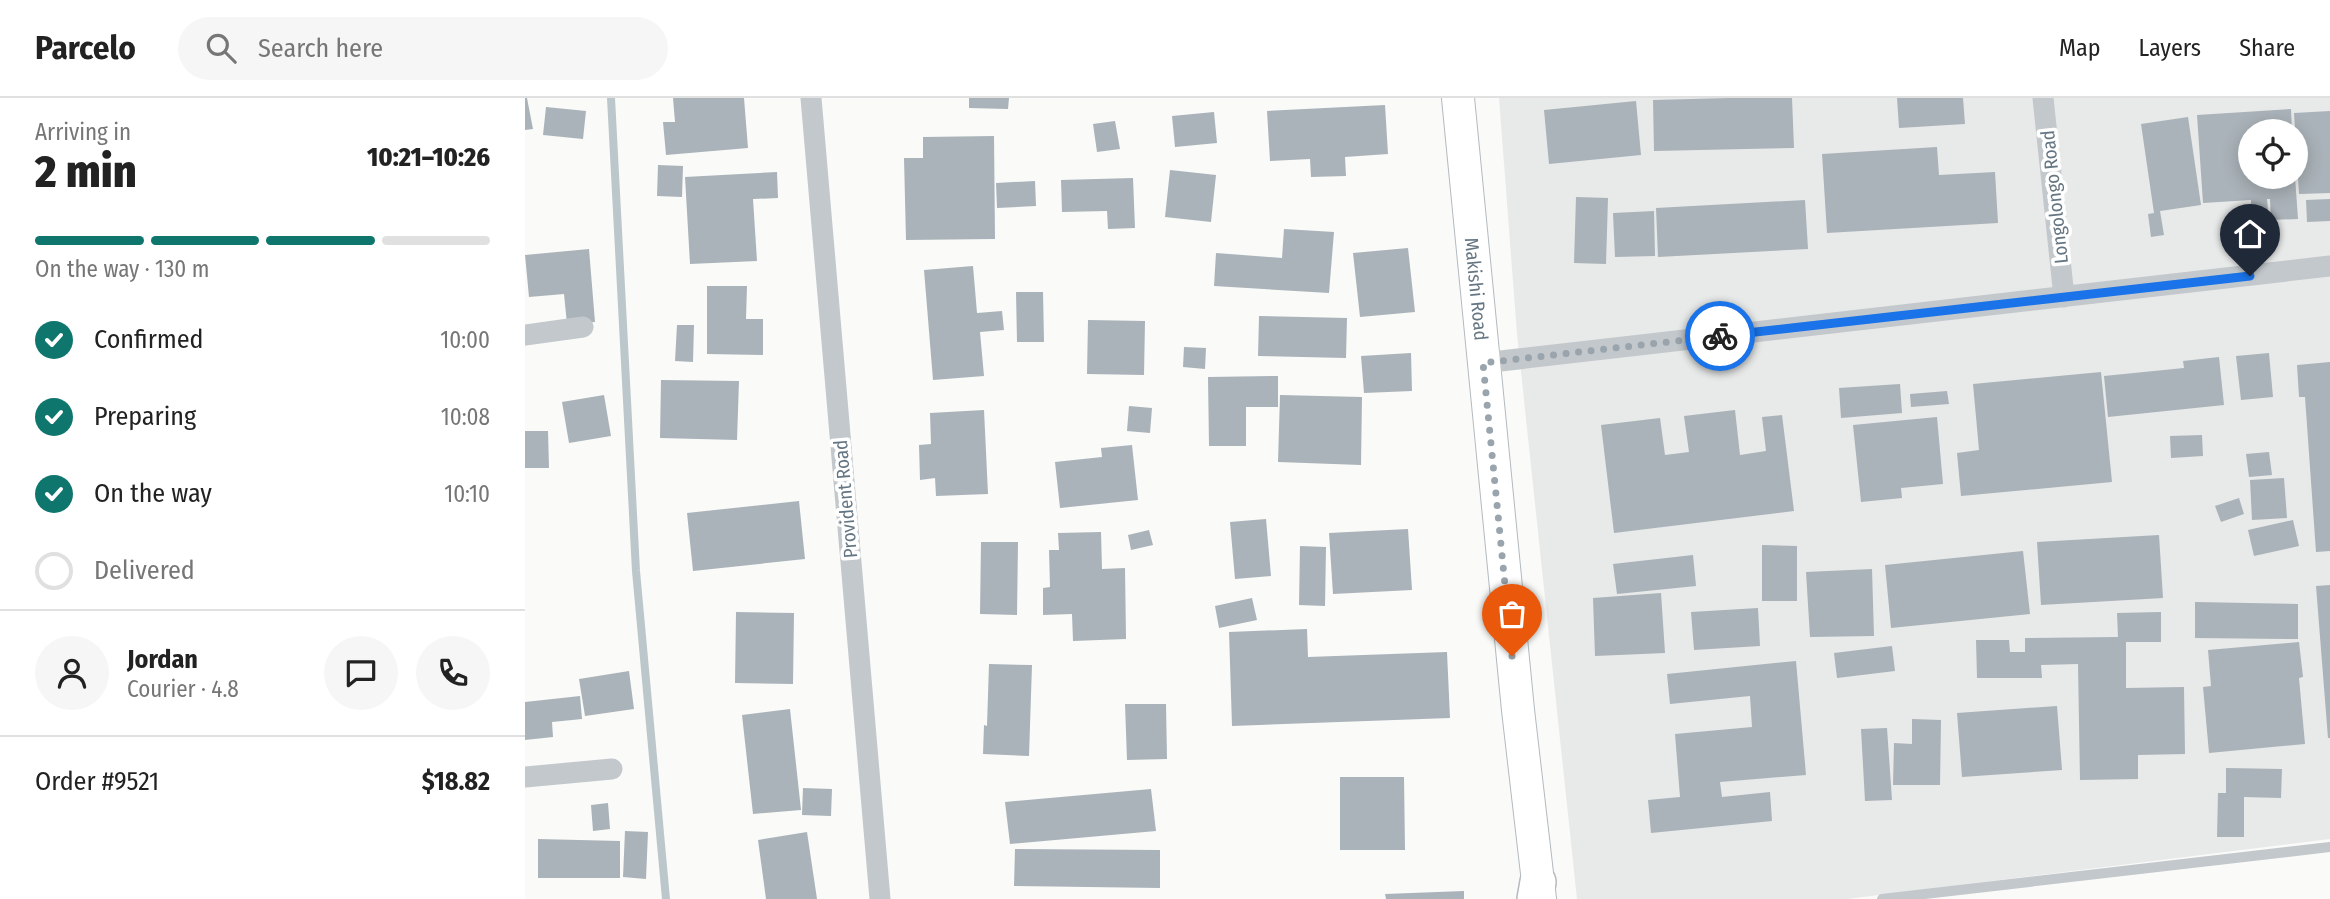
<!DOCTYPE html>
<html lang="en">
<head>
<meta charset="utf-8">
<style>
	:root { --surface:#fff; --page:#f6f6f6; --text:#222; --muted:#767676; --line:#e0e0e0; --accent:#0f766e }
	body { margin:0; font-family:"Fira Sans Condensed",sans-serif; background:var(--page); color:var(--text); height:100vh; display:flex; flex-direction:column; font-size:26px; white-space:nowrap }
	* { box-sizing:border-box; margin:0 }
	p { font-size:23px; color:var(--muted) }
	.icon { flex:none; width:38px; height:38px; fill:none; stroke:currentColor; stroke-width:2; stroke-linecap:round; stroke-linejoin:round }
	.map { position:relative; flex:1; overflow:hidden }
	.details { display:flex; flex-direction:column; background:var(--surface); width:525px }
	.details>* { flex:none }
	.tools { position:absolute; left:1713px; top:21px; display:grid; gap:14px }
	.tools a { display:grid; place-items:center; width:70px; height:70px; border-radius:50%; background:var(--surface); box-shadow:0 4px 18px #0003; font-size:35px }
	.pin { position:absolute; display:grid; place-items:center; width:60px; height:60px; color:#fff; margin:-72px -30px; border-radius:50% 50% 50% 0; rotate:-45deg; box-shadow:0 0 7px #0007 }
	.pin .icon { rotate:45deg }
	.courier { position:absolute; display:grid; place-items:center; width:70px; height:70px; margin:-35px; border:5px solid #1a73e8; border-radius:50%; background:#fff; color:#222; box-shadow:0 2px 9px #0007 }
	.overview em { font-style:normal; font-weight:800 }
	.overview div { display:flex; flex-direction:column-reverse }
	.overview { display:flex; align-items:center; justify-content:space-between; height:119px; padding:0 35px }
	h1 { font-size:46px; font-weight:800; line-height:52px }
	.bar { display:grid; grid-template-columns:repeat(4,1fr); gap:10px 7px; align-content:center; height:84px; padding:0 35px }
	.bar i { height:9px; border-radius:5px; background:var(--line) }
	.bar .selected { background:var(--accent) }
	.bar p { grid-column:span 4 }
	.line { display:flex; align-items:center; gap:18px; padding:0 35px; border-top:2px solid var(--line) }
	.line div { flex:1 }
	.round { display:grid; place-items:center; flex:none; width:74px; height:74px; border-radius:37px; background:var(--page) }
	ol { padding:0 35px; list-style:none }
	li { display:flex; align-items:center; gap:21px; height:77px }
	li p { margin-inline-start:auto }
	li .icon { padding:7px; border-radius:50%; background:var(--accent); color:#fff; stroke-width:4 }
	li:last-child { color:var(--muted) }
	li i { width:38px; height:38px; border:4px solid var(--line); border-radius:50% }
	header { display:flex; align-items:center; gap:42px; box-sizing:border-box; height:98px; padding:0 35px; background:var(--surface); border-bottom:2px solid var(--line) }
	header strong { font-size:33px }
	nav { display:flex; gap:38px; margin-inline-start:auto; font-size:24px }
	.search { width:490px; height:63px; background:var(--page); display:flex; align-items:center; gap:18px; box-sizing:border-box; padding:0 24px; border-radius:38px; color:var(--muted); font-size:26px }
	main { display:flex; flex:1; min-height:0 }
	.map>svg:first-child { display:block }
</style>
</head>
<body>
<header>
<strong>Parcelo</strong>
<div class="search"><svg class="icon" aria-label="search" viewBox="0 0 24 24"><circle cx="10" cy="10" r="6"/><path d="M15 15l6 6"/></svg>Search here</div>
<nav><a>Map</a><a>Layers</a><a>Share</a></nav>
</header>
<main>
<section class="details">
<div class="overview"><div><h1>2 min</h1><p>Arriving in</p></div><em>10:21–10:26</em></div>
<div class="bar"><i class="selected"></i><i class="selected"></i><i class="selected"></i><i></i><p>On the way · 130 m</p></div>
<ol>
<li><svg class="icon" aria-label="check" viewBox="0 0 24 24"><path d="M5 12l5 5 9-10"/></svg>Confirmed<p>10:00</p></li>
<li><svg class="icon" aria-label="check" viewBox="0 0 24 24"><path d="M5 12l5 5 9-10"/></svg>Preparing<p>10:08</p></li>
<li><svg class="icon" aria-label="check" viewBox="0 0 24 24"><path d="M5 12l5 5 9-10"/></svg>On the way<p>10:10</p></li>
<li><i></i>Delivered</li>
</ol>
<div class="line" style="height:126px"><a class="round"><svg class="icon" aria-label="person" viewBox="0 0 24 24"><circle cx="12" cy="8" r="4"/><path d="M4 21q1-7 8-7t8 7"/></svg></a><div><b>Jordan</b><p>Courier · 4.8</p></div><a class="round"><svg class="icon" aria-label="chat" viewBox="0 0 24 24"><path d="M4 5h16v11H9l-5 4z"/></svg></a><a class="round"><svg class="icon" aria-label="phone" viewBox="0 0 24 24"><path d="M5 4h4l2 5-3 2q2 4 5 5l2-3 5 2v4C11 20 4 13 5 4z"/></svg></a></div>
<div class="line" style="height:91px"><div>Order #9521</div><b>$18.82</b></div>
</section>
<div class="map">
<svg width="1805" height="801" viewBox="0 0 1805 801">
	<rect width="100%" height="100%" fill="#fafaf8"/>
	<path fill="#e8e9e9" fill-rule="evenodd" d="M974,0H1805V741L1322,801H1052L992,236ZM1726,33H1771V79H1726Z"/>
	<g fill="none" stroke-linecap="round" stroke-linejoin="round">
		<path stroke="#bbc7cb" stroke-width="8" d="M86,0L111,473L141,801"/>
	</g>
	<path fill="#aab3b9" d="M0,0H2L8,31L0,32Z
		M148,0H219L223,50L141,57L138,24H150Z
		M444,0H484L483,11L444,10Z
		M1204,0H1267L1269,50L1129,53L1128,2Z
		M1372,0H1438L1440,26L1374,30Z
		M1111,3L1116,57L1024,66L1019,12Z
		M860,7L863,56L820,59L821,78L786,79L785,61L745,63L742,13Z
		M21,9L61,13L58,41L18,37Z
		M1766,11L1767,33H1726V79H1770L1773,121L1746,122L1745,101H1742L1743,113L1726,115V102L1678,105L1672,17Z
		M1805,13V95L1774,96L1769,15Z
		M689,14L692,45L650,49L647,18Z
		M1663,19L1676,107L1635,113L1639,137L1626,139L1623,116L1629,115L1616,26Z
		M590,23L595,51L572,54L568,26Z
		M469,38L470,141L381,142L379,60H398V39Z
		M1412,49L1414,77L1470,74L1473,125L1302,135L1297,56Z
		M133,67L158,68L157,99L132,98Z
		M645,72L691,77L686,124L640,119Z
		M252,74L253,100L228,101L232,163L165,166L160,79Z
		M608,80L610,130L583,131L582,113L537,114L536,82Z
		M510,83L511,108L472,110L471,85Z
		M1051,99L1083,100L1081,166L1049,165Z
		M1805,101V123L1782,124L1781,102Z
		M1280,102L1283,151L1133,159L1131,110Z
		M1129,113L1130,158L1090,159L1088,115Z
		M759,131L809,134L804,195L689,188L691,155L757,160Z
		M883,150L890,214L835,219L828,155Z
		M64,151L70,224L42,226L39,196L4,199L0,157Z
		M448,168L452,215L477,213L479,232L455,234L459,278L408,282L399,172Z
		M182,188H222L221,221H238V257L182,256Z
		M491,194H518L519,244H492Z
		M734,218L822,220L821,260L733,258Z
		M563,222L620,223L619,277L562,276Z
		M152,227H169L168,264L150,263Z
		M659,249L681,250L680,271L658,269Z
		M886,255L887,293L839,295L836,258Z
		M1744,255L1748,299L1716,302L1711,258Z
		M1694,259L1699,307L1583,319L1579,278L1659,270L1658,263Z
		M1805,264V453L1791,454L1780,299H1774L1772,267Z
		M1576,274L1587,384L1436,398L1432,355L1454,352L1448,286Z
		M753,278V309H721V348H684L683,279Z
		M136,282L214,283L212,342L135,340Z
		M1375,286L1377,315L1316,320L1314,290Z
		M1422,293L1424,306L1386,309L1385,296Z
		M79,297L86,338L44,345L37,304Z
		M755,297L837,299L836,367L753,364Z
		M604,308L627,310L625,335L602,333Z
		M459,312L463,396L411,398L410,380L395,382L394,347L406,346L405,315Z
		M1210,312L1215,357L1241,353L1237,319L1257,317L1269,413L1089,435L1076,327L1135,320L1140,357L1164,354L1159,318Z
		M1412,319L1418,386L1376,390L1377,400L1336,404L1328,327Z
		M0,333H23L24,370H0Z
		M1677,337L1678,358L1646,360L1645,338Z
		M607,347L613,402L535,410L530,364L577,359L576,350Z
		M1744,354L1747,377L1724,379L1721,356Z
		M1759,380L1762,420L1727,422L1725,382Z
		M1714,400L1719,416L1696,424L1690,408Z
		M274,403L280,461L168,473L162,415Z
		M741,421L746,478L710,481L705,424Z
		M1768,422L1774,448L1729,458L1723,432Z
		M883,431L887,492L808,496L804,435Z
		M624,432L628,447L606,452L603,437Z
		M576,434L577,471L600,470L601,541L548,543L547,516L518,517V490L525,489L524,452H534L533,435Z
		M1634,437L1638,500L1516,507L1512,444Z
		M456,444H493L492,517L455,516Z
		M1237,447L1272,448V503H1237Z
		M775,448L801,449L800,508L774,507Z
		M1498,453L1505,516L1366,530L1360,467Z
		M1168,457L1171,488L1092,496L1088,466Z
		M1347,471L1349,538L1285,539L1281,474Z
		M1805,487V640H1803L1791,488Z
		M1136,495L1140,555L1070,558L1068,500Z
		M727,500L732,522L694,530L690,508Z
		M1670,504L1773,506V541L1670,540Z
		M1233,510L1235,548L1169,552L1166,514Z
		M211,514L269,515L268,586L210,585Z
		M1636,514V544H1601V590L1659,589L1660,656L1613,657V681L1555,682L1553,566L1516,567L1517,580H1452L1451,542H1484L1485,554H1500V540L1593,539L1592,515Z
		M782,531L783,559L922,554L925,620L707,628L704,534Z
		M1774,544L1778,579L1774,580L1780,646L1684,655L1678,589L1686,588L1683,552Z
		M1367,548L1370,573L1312,580L1309,555Z
		M1271,563L1281,677L1195,684L1197,699L1245,694L1247,723L1126,735L1123,702L1155,699L1150,636L1227,629L1225,598L1145,606L1142,576Z
		M464,566L507,567L504,658L458,656L459,627L462,628Z
		M104,573L109,611L60,618L54,581Z
		M55,598L57,621L27,624L28,639L0,642V604Z
		M600,606H641L642,661L602,662Z
		M1532,608L1537,672L1437,679L1432,615Z
		M265,611L276,712L228,716L217,617Z
		M1387,621L1416,622L1415,687H1368L1369,645L1387,646Z
		M1362,630L1367,702L1340,703L1336,631Z
		M1701,670L1757,671L1756,700L1719,699V739H1692L1693,695H1701Z
		M815,679H879L880,752H815Z
		M278,690L307,691L306,718L277,717Z
		M626,691L631,733L485,746L480,704Z
		M83,705L85,731L68,733L66,707Z
		M100,733L123,734L121,781L98,779Z
		M282,734L292,801H241L233,742Z
		M13,741L95,743V780H13Z
		M490,751L635,752V790L489,788Z
		M939,793V801H861L860,796Z"/>
	<g fill="none" stroke-linecap="round" stroke-linejoin="round">
		<defs>
			<g id="secondary">
				<path id="s1" d="M933,0L993,612L1015,801"/>
			</g>
			<path id="primary" d="M1010,801L1013,784"/>
		</defs>
		<use href="#secondary" stroke="#b3babf" stroke-width="34"/>
		<use href="#primary" stroke="#b5babe" stroke-width="38"/>
		<path stroke="#c3c8cc" stroke-width="10" d="M1357,801L1805,749"/>
		<path stroke="#c3c8cc" stroke-width="21" d="M286,0L355,801
			M1518,0L1539,199
			M0,237L58,229
			M958,265L1805,168
			M0,679L87,671"/>
		<use href="#secondary" stroke="#fff" stroke-width="32"/>
		<use href="#primary" stroke="#fff" stroke-width="35"/>
	</g>
	<g fill="none" stroke-linecap="round" stroke-linejoin="round">
		<path stroke="#99a4ac" stroke-width="7" stroke-dasharray="0 12.6" d="M987,558L958,265L1195,238"/>
		<path stroke="#1a73e8" stroke-width="9" d="M1195,238L1725,178"/>
	</g>
	<g text-anchor="middle" stroke-width="7" stroke-linejoin="round" paint-order="stroke">
		<g font-size="19" fill="#657683" stroke="#fff">
			<text transform="translate(1529 99) rotate(-96)" y="7">Longolongo Road</text>
			<text dy="7" stroke="none"><textPath href="#s1" startOffset="192">Makishi Road</textPath></text>
			<text transform="translate(320 401) rotate(-95)" y="7">Provident Road</text>
		</g>
	</g>
</svg>
<div class="tools">
<a><svg class="icon" aria-label="locate" viewBox="0 0 24 24"><circle cx="12" cy="12" r="6"/><path d="M12 2v4M12 18v4M2 12h4M18 12h4"/></svg></a>
</div>
<div class="pin" style="left:987px;top:558px;background:#ea580c"><svg class="icon" aria-label="bag" viewBox="0 0 24 24"><path d="M5 8h14l-1 12H6zM9 8a3 3 0 0 1 6 0"/></svg></div>
<div class="pin" style="left:1725px;top:178px;background:#1f2937"><svg class="icon" aria-label="home" viewBox="0 0 24 24"><path d="M3 11l9-7 9 7M6 9v11h12V9"/></svg></div>
<div class="courier" style="left:1195px;top:238px"><svg class="icon" aria-label="bike" viewBox="0 0 24 24"><circle cx="6" cy="16" r="4"/><circle cx="18" cy="16" r="4"/><path d="M6 16l4-8h5l3 8M10 8l3 8H6M13 5h3"/></svg></div>
</div>
</main>
</body>
</html>
